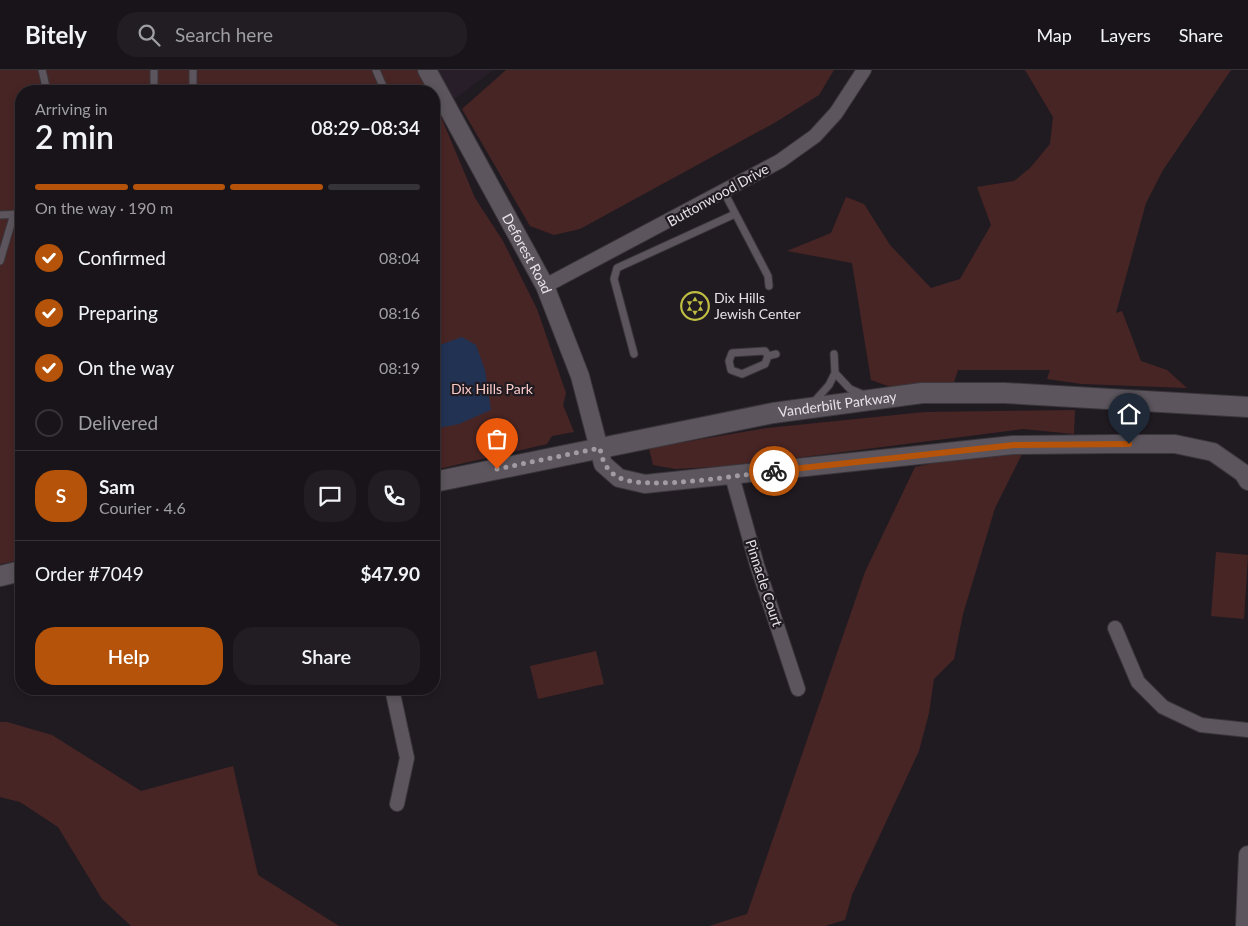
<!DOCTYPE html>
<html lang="en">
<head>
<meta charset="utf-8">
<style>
	:root { --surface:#181419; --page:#211d22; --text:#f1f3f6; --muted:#9f9ea2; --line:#363338; --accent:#b45309 }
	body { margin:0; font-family:Lato,sans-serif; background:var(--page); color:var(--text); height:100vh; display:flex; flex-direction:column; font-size:19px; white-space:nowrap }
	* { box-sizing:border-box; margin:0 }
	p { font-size:16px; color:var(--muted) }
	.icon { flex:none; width:28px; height:28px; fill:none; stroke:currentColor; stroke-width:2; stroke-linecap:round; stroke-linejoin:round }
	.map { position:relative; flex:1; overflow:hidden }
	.panel { position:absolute; left:15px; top:15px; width:425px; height:610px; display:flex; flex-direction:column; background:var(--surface); border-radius:20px; box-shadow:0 2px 8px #0003,0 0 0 1px var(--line) }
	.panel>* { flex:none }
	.pin { position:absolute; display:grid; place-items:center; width:42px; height:42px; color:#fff; margin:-51px -21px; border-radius:50% 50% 50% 0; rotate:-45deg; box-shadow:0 0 5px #0007 }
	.pin .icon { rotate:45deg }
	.courier { position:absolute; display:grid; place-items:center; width:50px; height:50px; margin:-25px; border:4px solid #b45309; border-radius:50%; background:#fff; color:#222; box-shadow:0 1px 6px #0007 }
	.headline em { font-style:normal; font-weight:600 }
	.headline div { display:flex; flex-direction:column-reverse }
	.headline { display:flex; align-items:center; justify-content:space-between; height:85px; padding:0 20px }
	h1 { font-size:32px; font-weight:600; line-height:38px }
	.bar { display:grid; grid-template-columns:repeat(4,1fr); gap:8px 5px; align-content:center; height:60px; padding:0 20px }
	.bar i { height:6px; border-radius:4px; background:var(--line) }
	.bar .on { background:var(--accent) }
	.bar p { grid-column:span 4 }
	.line { display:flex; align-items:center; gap:12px; padding:0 20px; border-top:1px solid var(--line) }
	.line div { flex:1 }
	.round { display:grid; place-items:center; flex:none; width:52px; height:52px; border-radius:20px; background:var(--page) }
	ol { padding:0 20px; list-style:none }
	li { display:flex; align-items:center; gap:15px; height:55px }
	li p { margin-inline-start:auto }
	li .icon { padding:5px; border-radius:50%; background:var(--accent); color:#fff; stroke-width:4 }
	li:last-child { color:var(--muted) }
	li i { width:28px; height:28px; border:2px solid var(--line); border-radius:50% }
	.primary-button { display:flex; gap:10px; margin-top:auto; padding:10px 20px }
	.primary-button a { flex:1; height:58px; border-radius:20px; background:var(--accent); color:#fff; font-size:20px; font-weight:600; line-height:58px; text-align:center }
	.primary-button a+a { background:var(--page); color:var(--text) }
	header { display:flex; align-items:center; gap:30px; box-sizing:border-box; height:70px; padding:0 25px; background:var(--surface); border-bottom:1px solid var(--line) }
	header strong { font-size:24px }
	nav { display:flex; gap:28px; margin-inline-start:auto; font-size:18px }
	.search { width:350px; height:45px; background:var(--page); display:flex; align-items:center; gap:12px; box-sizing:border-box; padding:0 18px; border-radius:20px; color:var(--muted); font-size:19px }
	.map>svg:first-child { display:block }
</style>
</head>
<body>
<header>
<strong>Bitely</strong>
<div class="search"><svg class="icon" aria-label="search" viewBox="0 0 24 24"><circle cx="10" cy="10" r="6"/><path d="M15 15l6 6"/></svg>Search here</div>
<nav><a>Map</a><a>Layers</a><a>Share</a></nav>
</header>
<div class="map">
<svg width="1248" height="856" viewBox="0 0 1248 856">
	<rect width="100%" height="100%" fill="#201b21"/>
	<path fill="#281e2a" d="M421,0H493L452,31Z"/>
	<path fill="#482525" d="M0,0H421L430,21H21V490L0,494Z
		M506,0H834L819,25L776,52L580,159L554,165L530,156L462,39Z
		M1025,0H1231L1163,100L1146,133L1116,243L1122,241L1141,291L1167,300L1187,318L1082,314L1047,309L1050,300H958L953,315L888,316L871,310L852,193L787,181L831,163L846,127L864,134L890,175L931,218L960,209L991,155L977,117L1014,111L1030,98L1050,74L1053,47Z
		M434,30L475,128L503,171L537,239L566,323L563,335L574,362L552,366L547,374L434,400Z
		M1075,340L1074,364L1023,359L732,396L675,399L653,395L649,378L767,358L925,342Z
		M976,384H1022L995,438L963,544L954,589L934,609L929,643L919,681L852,825L845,850L825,856H709L747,844L865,502L915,397Z
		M1216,482L1248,485L1244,549L1211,546Z
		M596,581L604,614L538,629L530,596Z
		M0,652H7L52,665L141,721L233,696L258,805L339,856H131L102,829L58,757L20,732L0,727Z"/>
	<path fill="#223252" d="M462,267L476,275L485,300L491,340L459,354L434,359V277Z"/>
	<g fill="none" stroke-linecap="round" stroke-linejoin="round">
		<defs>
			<path id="service" d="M42,0L47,21
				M193,0V21
				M376,0L385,21
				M154,21V0
				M724,122L768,206L769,216
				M0,145L21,144
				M0,191L14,144
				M634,284L614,209L617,198L735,144
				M834,284L835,303
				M768,286L765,294L742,304L731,300L729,291L732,283L765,281L768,286L776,284
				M813,333L829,315L835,303L850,319L864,325"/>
			<path id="minor" d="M545,216L780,91L815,66L836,43L864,0
				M732,406L757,495L798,619
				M1115,558L1138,612L1163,637L1201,655L1248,660
				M392,619L407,688L397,734"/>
			<g id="tertiary">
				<path id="s1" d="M427,0L545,216L580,306L603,394L619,408L645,414L1013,375L1113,374H1175L1213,382L1243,403L1248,411"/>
				<path d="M1245,856L1248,785"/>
			</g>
			<g id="secondary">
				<path id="s2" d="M434,412L773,343L922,323H1005L1248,337"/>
				<path d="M0,506L21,501"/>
			</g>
		</defs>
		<use href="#service" stroke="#3a363b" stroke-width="9"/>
		<use href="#minor" stroke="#3a363b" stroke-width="16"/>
		<use href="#tertiary" stroke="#3a363b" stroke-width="20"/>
		<use href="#secondary" stroke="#3a363b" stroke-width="22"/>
		<use href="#service" stroke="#5c555d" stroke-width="7"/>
		<use href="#minor" stroke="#5c555d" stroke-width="14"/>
		<use href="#tertiary" stroke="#5c555d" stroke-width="18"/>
		<use href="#secondary" stroke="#5c555d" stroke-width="20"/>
	</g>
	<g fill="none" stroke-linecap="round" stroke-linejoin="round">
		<path stroke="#a19ca2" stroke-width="5" stroke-dasharray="0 9" d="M497,399L600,378C602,391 607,402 620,408C649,421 739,405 774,401"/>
		<path stroke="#b45309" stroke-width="6" d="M774,401L1014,375L1129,374"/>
	</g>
	<defs>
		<symbol id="synagogue-ring" viewBox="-11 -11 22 22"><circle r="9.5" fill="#201b21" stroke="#bfbe42" stroke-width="1.5"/><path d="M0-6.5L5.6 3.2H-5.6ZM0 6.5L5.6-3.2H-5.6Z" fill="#bfbe42"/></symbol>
	</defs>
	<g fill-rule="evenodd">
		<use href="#synagogue-ring" x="679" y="220" width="32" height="32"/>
	</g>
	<g text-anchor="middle" stroke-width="4.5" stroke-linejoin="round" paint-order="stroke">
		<g font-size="14" fill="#e6e2e7" stroke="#201b21">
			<text transform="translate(718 125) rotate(-29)" y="5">Buttonwood Drive</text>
			<text dy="5" stroke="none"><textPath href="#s1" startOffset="209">Deforest Road</textPath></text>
			<text dy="5" stroke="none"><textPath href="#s2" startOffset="411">Vanderbilt Parkway</textPath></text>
			<text transform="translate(764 513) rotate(72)" y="5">Pinnacle Court</text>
		</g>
		<g font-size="14" fill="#e6e2e7" stroke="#201b21" text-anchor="start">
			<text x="714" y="233">Dix Hills<tspan x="714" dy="16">Jewish Center</tspan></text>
		</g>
		<g font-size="14" fill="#f9c9c7" stroke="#201b21">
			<text x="492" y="324">Dix Hills Park</text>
		</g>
	</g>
</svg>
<div class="pin" style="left:497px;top:399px;background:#ea580c"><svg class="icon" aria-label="bag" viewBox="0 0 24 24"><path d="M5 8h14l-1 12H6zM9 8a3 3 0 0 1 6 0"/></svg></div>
<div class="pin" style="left:1129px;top:374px;background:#1f2937"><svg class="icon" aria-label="home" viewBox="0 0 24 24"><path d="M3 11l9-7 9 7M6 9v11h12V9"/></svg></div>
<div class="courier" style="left:774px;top:401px"><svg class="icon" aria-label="bike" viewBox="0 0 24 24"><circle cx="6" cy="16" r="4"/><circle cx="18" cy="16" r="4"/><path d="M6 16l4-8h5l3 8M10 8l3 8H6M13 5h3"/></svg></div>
<section class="panel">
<div class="headline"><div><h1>2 min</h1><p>Arriving in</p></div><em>08:29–08:34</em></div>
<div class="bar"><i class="on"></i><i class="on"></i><i class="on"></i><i></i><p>On the way · 190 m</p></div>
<ol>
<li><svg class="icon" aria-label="check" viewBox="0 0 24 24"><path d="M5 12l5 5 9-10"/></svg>Confirmed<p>08:04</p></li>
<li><svg class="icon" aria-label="check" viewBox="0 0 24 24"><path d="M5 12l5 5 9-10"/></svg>Preparing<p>08:16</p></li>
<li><svg class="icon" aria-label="check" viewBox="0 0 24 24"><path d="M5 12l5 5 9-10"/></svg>On the way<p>08:19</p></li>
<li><i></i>Delivered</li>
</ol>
<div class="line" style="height:90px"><b class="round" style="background:var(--accent);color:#fff">S</b><div><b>Sam</b><p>Courier · 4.6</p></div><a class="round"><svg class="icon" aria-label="chat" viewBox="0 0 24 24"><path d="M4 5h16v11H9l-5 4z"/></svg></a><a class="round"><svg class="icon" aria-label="phone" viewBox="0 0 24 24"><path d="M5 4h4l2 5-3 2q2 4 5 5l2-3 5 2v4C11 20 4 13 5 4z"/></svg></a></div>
<div class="line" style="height:65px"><div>Order #7049</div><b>$47.90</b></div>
<div class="primary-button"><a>Help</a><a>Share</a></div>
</section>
</div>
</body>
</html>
